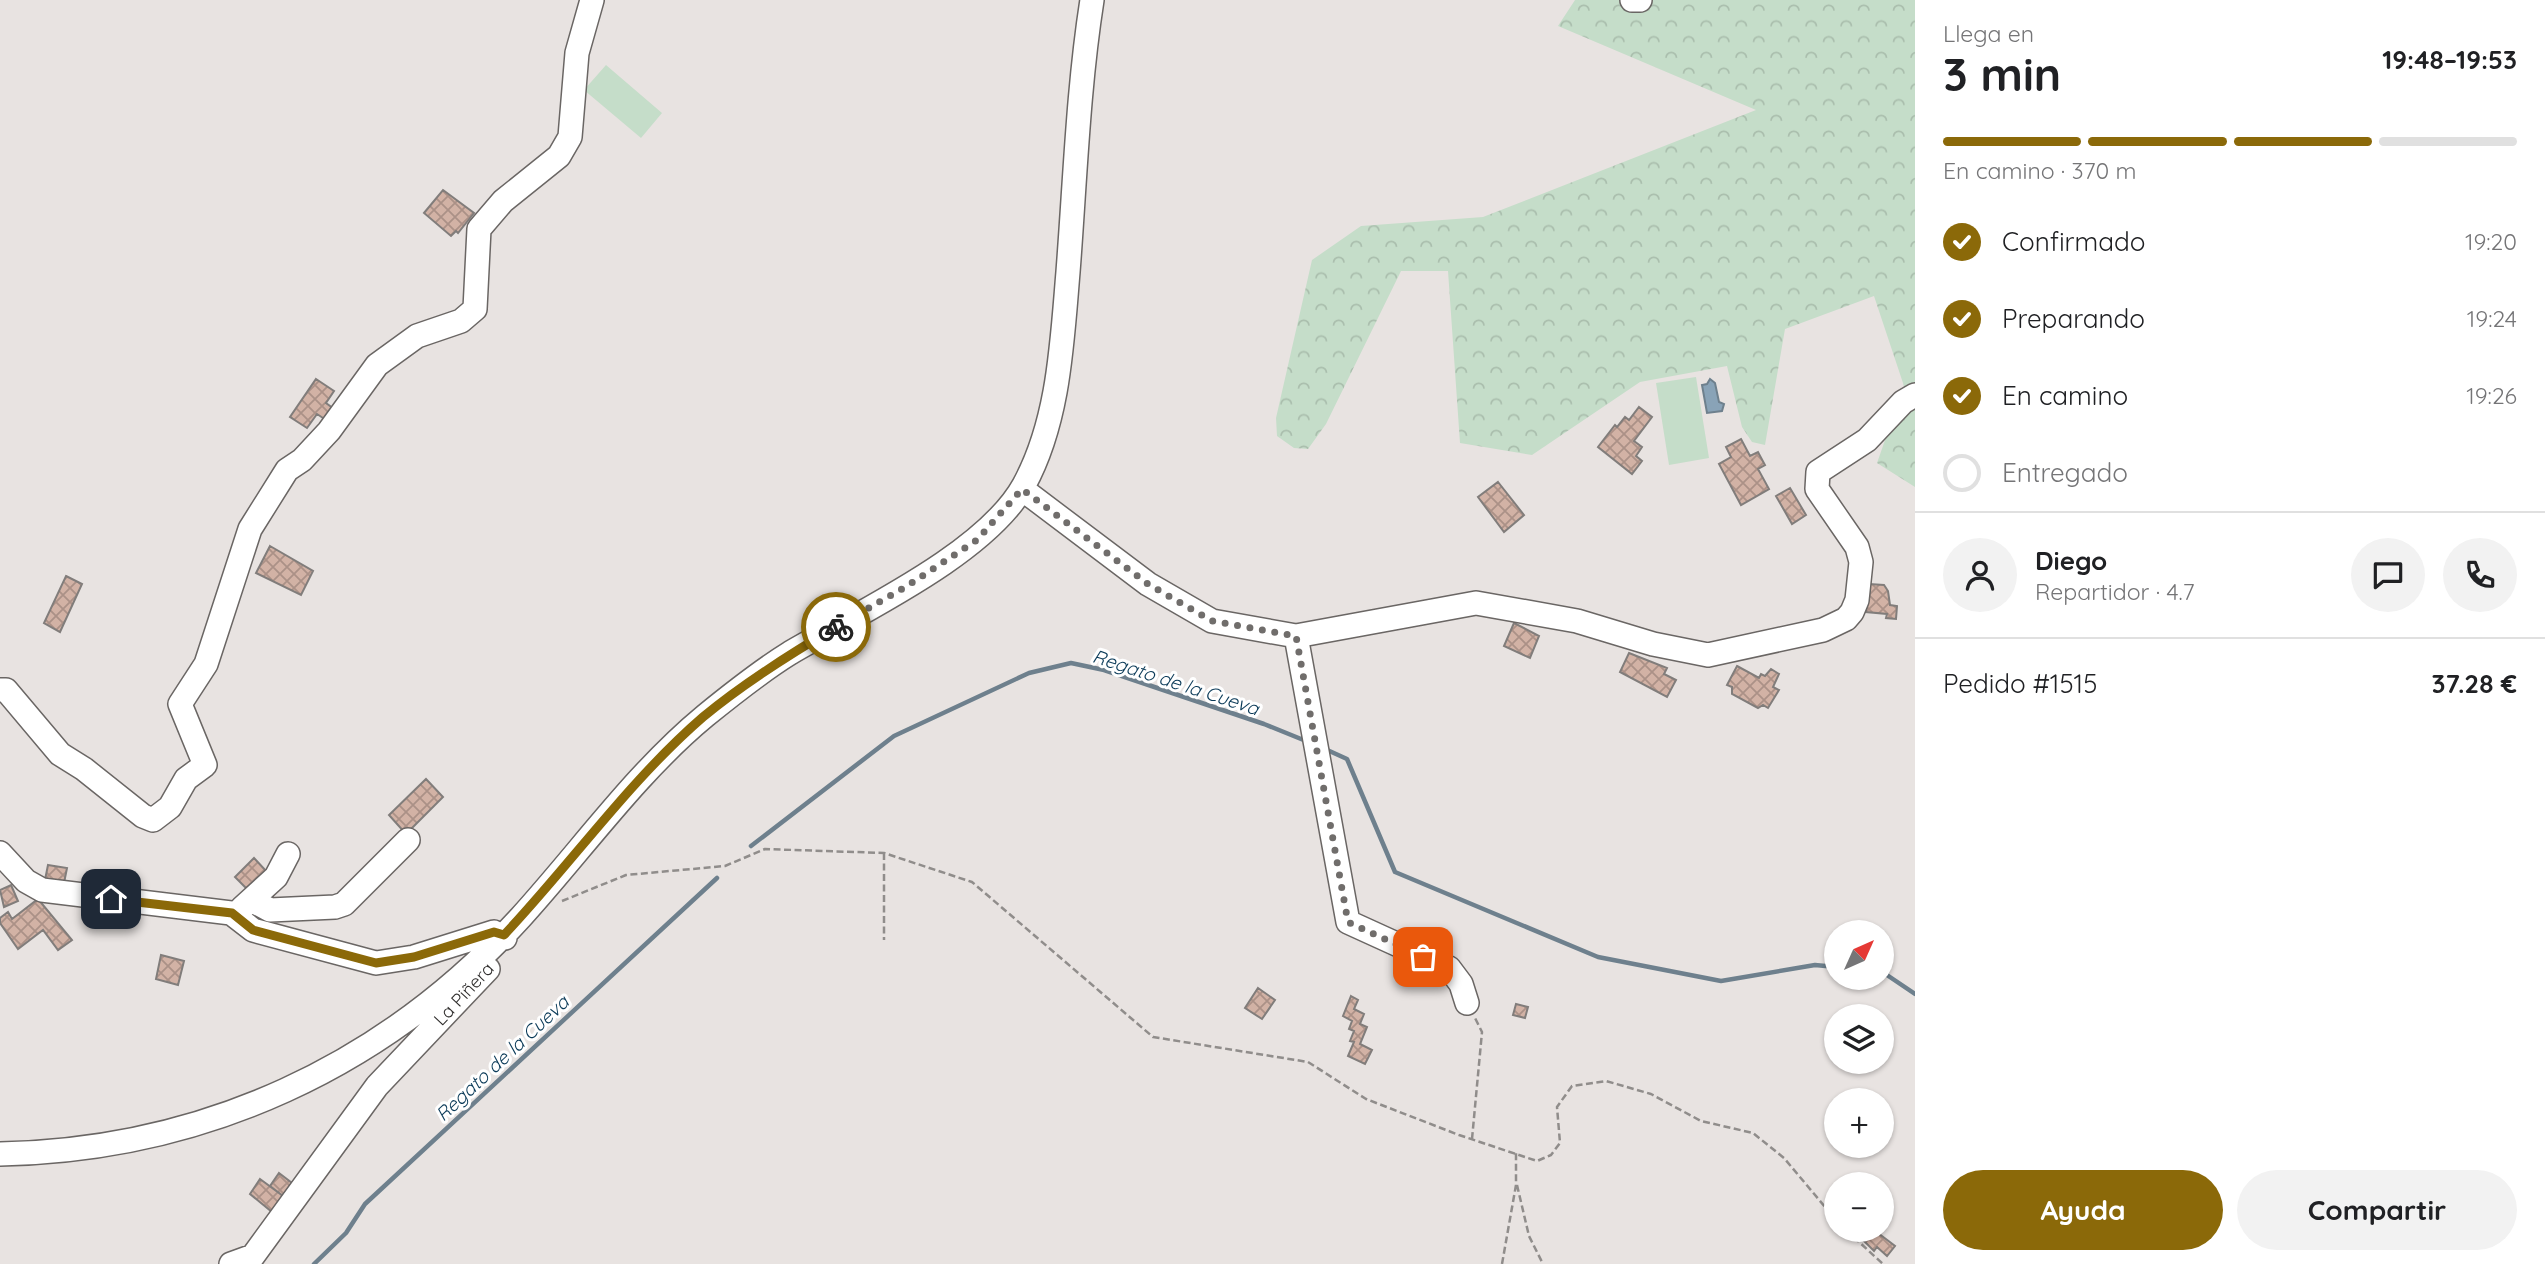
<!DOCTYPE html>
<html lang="es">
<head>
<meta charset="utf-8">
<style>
	:root { --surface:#fff; --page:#f2f2f2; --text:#202124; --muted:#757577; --line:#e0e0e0; --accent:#8b6909 }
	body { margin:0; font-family:Quicksand,sans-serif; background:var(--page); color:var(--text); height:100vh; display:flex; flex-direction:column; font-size:26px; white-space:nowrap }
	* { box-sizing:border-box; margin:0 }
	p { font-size:23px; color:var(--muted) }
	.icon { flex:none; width:38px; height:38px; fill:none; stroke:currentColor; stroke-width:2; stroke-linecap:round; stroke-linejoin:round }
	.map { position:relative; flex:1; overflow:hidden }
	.side { display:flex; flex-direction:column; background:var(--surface); width:630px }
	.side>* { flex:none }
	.needle { width:46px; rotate:45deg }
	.fabs { position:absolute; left:1824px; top:920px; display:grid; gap:14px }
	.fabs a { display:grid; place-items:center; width:70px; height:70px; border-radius:50%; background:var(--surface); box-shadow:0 2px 5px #0004; font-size:35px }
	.pin { position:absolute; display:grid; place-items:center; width:60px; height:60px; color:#fff; margin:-30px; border-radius:14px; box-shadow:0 4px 10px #0006 }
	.courier { position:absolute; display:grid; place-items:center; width:70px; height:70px; margin:-35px; border:5px solid #8b6909; border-radius:50%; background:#fff; color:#222; box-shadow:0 2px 9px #0007 }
	.summary em { font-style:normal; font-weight:700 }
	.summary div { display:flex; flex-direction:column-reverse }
	.summary { display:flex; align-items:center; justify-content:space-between; height:119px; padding:0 28px }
	h1 { font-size:46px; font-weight:700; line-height:52px }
	.bar { display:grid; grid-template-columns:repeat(4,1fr); gap:10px 7px; align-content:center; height:84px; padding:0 28px }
	.bar i { height:9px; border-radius:5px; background:var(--line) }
	.bar .selected { background:var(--accent) }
	.bar p { grid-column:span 4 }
	.line { display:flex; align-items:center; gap:18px; padding:0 28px; border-top:2px solid var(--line) }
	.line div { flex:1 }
	.round { display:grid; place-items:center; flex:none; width:74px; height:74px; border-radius:37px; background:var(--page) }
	ol { padding:0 28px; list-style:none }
	li { display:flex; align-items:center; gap:21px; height:77px }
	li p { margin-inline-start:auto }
	li .icon { padding:7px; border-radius:50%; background:var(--accent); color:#fff; stroke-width:4 }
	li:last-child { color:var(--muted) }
	li i { width:38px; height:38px; border:4px solid var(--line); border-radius:50% }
	.primary-button { display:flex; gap:14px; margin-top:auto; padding:14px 28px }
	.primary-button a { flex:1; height:80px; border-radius:42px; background:var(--accent); color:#fff; font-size:28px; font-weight:700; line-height:80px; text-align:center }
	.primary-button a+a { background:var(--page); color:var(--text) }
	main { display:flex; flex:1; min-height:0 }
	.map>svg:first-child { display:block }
</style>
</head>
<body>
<main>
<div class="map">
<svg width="1915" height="1264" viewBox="0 0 1915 1264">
	<defs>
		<pattern id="forest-crowns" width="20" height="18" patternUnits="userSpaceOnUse" patternTransform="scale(1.75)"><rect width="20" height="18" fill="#c5ddc9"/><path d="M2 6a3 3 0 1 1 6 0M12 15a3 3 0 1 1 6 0" fill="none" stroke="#aabead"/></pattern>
		<pattern id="building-cross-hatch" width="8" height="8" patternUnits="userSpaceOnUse" patternTransform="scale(1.75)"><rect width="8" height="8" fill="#d2b2a5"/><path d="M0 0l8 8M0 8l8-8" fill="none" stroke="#ab9187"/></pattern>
	</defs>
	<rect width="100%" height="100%" fill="#e8e3e1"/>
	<path fill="#c5ddc9" d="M606,65L662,113L641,138L584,90Z
		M1696,377L1709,458L1669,465L1656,383Z"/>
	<path fill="url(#forest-crowns)" d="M1575,0H1915V487L1877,463L1904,386L1874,296L1785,329L1765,445L1752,442L1742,427L1727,366L1640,382L1532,455L1460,443L1448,271H1401L1326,424L1308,449L1294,448L1277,436L1276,418L1312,260L1361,226L1483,217L1756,110L1558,26Z"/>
	<path fill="#89a3b7" stroke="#6e808d" stroke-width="2" d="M1710,379L1715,383L1719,402L1724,404L1722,411L1707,413L1702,385L1707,384Z"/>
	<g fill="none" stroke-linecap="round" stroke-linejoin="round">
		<path stroke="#6e808d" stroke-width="4.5" d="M1325,749L1347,759L1395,872L1598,957L1721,981L1815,965L1836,967
			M751,846L894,736L1029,673L1071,663L1104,670L1264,724L1306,741
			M1881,971L1915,994
			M314,1264L346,1233L365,1204L717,878"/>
	</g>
	<path fill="url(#building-cross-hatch)" stroke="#817d7b" stroke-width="2" d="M443,190L474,213L458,233L456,231L451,236L424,213Z
		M316,379L334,391L326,403L334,409L326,420L317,414L307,428L290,417Z
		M1639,407L1652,417L1634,441L1642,447L1636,456L1642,461L1632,474L1598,447L1615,425L1617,427L1625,417L1629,420Z
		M1741,439L1750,456L1758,452L1765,465L1758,469L1769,489L1741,505L1719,464L1731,457L1726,447Z
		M1498,482L1524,515L1504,532L1478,497Z
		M1790,488L1806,515L1792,524L1776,496Z
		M270,546L313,571L301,595L256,573Z
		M66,576L82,584L60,632L44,623Z
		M1869,584L1884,585L1888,591L1890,605L1897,606L1896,619L1886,618L1887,614L1866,612Z
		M1514,623L1539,636L1530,658L1504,646Z
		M1629,653L1667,668L1664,674L1676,680L1667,697L1620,672Z
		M1737,666L1759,678L1761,674L1765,676L1771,669L1779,674L1773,687L1779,690L1768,708L1763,705L1758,708L1732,694V687L1727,685Z
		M426,779L443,797L406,834L389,815Z
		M254,858L267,872L248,890L235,877Z
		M48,865L67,868L63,888L44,885Z
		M11,885L18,901L4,907L0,890Z
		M38,899L72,940L58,950L43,930L18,949L0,923V918L8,912L12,919Z
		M161,955L184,961L178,985L156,979Z
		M1258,988L1275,1000L1262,1019L1245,1008Z
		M1351,996L1358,1000L1354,1009L1364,1014L1360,1024L1367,1027L1360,1044L1372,1050L1365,1064L1348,1056L1354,1042L1350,1041L1354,1031L1349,1029L1352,1021L1343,1016Z
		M1516,1004L1528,1007L1525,1018L1513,1015Z
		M279,1173L292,1183L283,1196L270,1186Z
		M260,1179L283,1196L272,1212L250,1194Z
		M1869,1230H1874L1895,1246L1887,1256L1877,1247L1874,1251L1862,1239Z"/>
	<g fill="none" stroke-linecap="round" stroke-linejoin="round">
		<defs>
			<path id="minor" d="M1632,0H1640
				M1022,489L1148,584L1212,621L1296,636L1476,603L1577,621L1653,644L1708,655L1823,630L1846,619L1852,612L1857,600L1861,562L1857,547L1817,489L1818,472L1867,440L1903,402L1915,395
				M1296,636L1348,922L1449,968L1461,984L1467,1003
				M0,690H6L60,754L84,769L143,816L153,820L170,807L186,779L205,765L180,704L206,664L250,529L287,470L302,460L329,431L377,365L417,336L461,321L475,309L479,229L503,201L559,156L570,137L577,53L592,0
				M0,853L26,881L42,890L231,913L253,930L376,963L414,957L494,932L505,938
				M251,900L270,910L335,907L344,904L408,840
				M242,908L276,877L288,854
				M0,1154C203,1150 384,1067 521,917C581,851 636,773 705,716C732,694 761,671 790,653C858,613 986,554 1024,485C1059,421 1062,343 1068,272C1075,182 1078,89 1092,0
				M231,1264L253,1256L377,1086L488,969"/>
		</defs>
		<use href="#minor" stroke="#6a6664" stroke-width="26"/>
		<path stroke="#908d8b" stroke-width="2.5" stroke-dasharray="7 3.5" stroke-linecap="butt" d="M884,853V940
			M562,901L626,875L725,866L765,849L884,853L972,882L1153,1037L1308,1062L1366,1099L1459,1135L1537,1161L1551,1155L1560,1143L1557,1107L1572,1086L1606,1081L1651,1094L1701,1121L1753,1133L1784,1158L1836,1220
			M1472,1139L1482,1032L1475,1018
			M1517,1185L1529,1236L1543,1264
			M1846,1230L1883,1264
			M1502,1264L1516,1185V1153"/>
		<use href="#minor" stroke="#fff" stroke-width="23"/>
	</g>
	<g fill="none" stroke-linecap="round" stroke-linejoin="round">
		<path stroke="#706d6b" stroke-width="7" stroke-dasharray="0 12.6" d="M836,627L907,586L977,540L1022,489L1148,584L1212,621L1296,636L1348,922L1423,957"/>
		<path stroke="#8b6909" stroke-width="9" d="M111,899L232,913L253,930L376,963L414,957L494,932L504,935C571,864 629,781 703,717C744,683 790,654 836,627"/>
	</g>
	<g text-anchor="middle" stroke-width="6" stroke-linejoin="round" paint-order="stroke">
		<g font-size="18" fill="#2f2d2c" stroke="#fff">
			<text transform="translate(464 994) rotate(-47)" y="6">La Piñera</text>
		</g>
		<g font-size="19" font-style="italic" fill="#093957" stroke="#fff">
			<text transform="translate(1176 682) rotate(18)" y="7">Regato de la Cueva</text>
			<text transform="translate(502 1058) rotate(-43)" y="7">Regato de la Cueva</text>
		</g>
	</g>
</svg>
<div class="fabs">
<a><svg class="needle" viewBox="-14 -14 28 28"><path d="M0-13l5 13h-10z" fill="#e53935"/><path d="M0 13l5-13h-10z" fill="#757577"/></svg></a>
<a><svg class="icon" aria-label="layers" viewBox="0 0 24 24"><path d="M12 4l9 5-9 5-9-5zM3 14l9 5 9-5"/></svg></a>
<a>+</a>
<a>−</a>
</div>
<div class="pin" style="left:1423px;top:957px;background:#ea580c"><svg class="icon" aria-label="bag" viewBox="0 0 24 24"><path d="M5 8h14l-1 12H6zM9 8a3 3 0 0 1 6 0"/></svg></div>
<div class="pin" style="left:111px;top:899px;background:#1f2937"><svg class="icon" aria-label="home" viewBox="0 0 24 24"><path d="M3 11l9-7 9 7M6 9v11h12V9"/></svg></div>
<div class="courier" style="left:836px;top:627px"><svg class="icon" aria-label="bike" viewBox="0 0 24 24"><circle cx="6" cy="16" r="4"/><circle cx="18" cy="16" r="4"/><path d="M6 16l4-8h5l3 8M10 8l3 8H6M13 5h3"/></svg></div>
</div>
<section class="side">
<div class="summary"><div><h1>3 min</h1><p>Llega en</p></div><em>19:48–19:53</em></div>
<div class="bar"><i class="selected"></i><i class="selected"></i><i class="selected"></i><i></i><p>En camino · 370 m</p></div>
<ol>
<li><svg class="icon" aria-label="check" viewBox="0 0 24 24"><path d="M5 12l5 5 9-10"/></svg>Confirmado<p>19:20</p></li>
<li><svg class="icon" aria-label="check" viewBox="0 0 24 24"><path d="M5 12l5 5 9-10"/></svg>Preparando<p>19:24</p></li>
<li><svg class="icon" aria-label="check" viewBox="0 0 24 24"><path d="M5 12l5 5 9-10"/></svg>En camino<p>19:26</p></li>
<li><i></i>Entregado</li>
</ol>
<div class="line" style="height:126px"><a class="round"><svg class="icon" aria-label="person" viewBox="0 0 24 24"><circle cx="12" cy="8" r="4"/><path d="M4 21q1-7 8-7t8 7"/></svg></a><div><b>Diego</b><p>Repartidor · 4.7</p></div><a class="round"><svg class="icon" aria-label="chat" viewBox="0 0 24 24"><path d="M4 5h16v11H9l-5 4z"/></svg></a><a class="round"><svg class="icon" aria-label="phone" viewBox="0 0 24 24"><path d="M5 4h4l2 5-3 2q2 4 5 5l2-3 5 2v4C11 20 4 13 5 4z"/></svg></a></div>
<div class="line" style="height:91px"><div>Pedido #1515</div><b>37.28 €</b></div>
<div class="primary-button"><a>Ayuda</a><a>Compartir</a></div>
</section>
</main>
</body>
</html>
